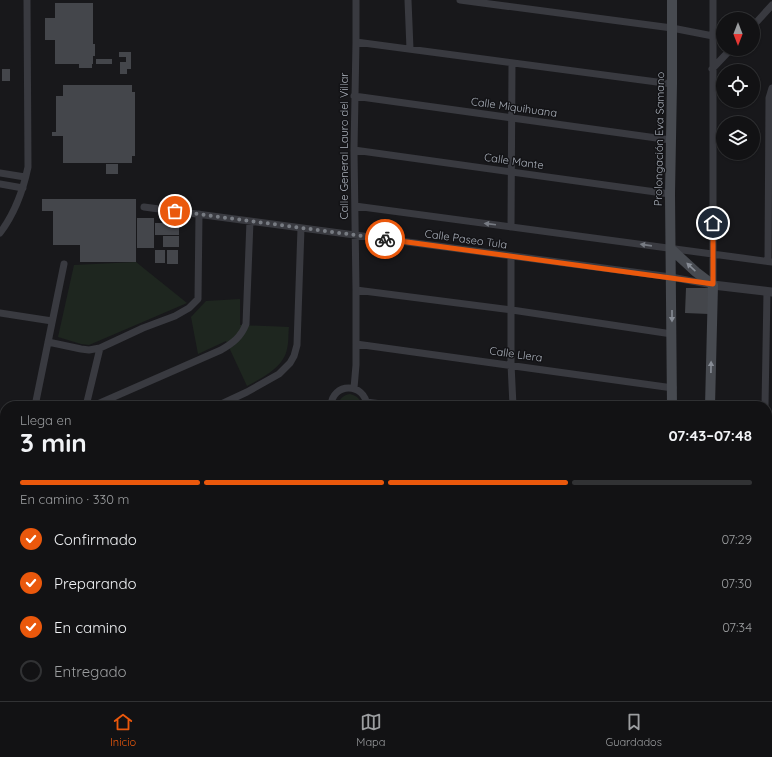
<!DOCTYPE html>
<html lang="es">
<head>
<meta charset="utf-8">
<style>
	:root { --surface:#121214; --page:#1f2022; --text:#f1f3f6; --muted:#9c9ea0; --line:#313234; --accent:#ea580c }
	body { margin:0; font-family:Quicksand,sans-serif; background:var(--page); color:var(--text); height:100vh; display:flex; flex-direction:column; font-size:15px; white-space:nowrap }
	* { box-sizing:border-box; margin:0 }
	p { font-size:13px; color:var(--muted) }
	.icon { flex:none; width:22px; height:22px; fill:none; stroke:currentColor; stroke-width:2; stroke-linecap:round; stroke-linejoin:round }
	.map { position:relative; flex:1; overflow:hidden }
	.drawer { position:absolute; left:0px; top:401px; width:772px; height:300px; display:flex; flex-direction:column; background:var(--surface); border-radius:16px 16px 0 0; box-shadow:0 1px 3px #0004,0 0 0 1px var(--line) }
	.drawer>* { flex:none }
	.needle { width:26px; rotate:180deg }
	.buttons { position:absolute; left:716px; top:12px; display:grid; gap:8px }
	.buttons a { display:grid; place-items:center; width:44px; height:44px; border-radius:50%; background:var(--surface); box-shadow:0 1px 3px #0004,0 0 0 1px var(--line); font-size:20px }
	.pin { position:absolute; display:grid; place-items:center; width:34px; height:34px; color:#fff; margin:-17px; border:2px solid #fff; border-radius:50%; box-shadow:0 1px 4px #0007 }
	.courier { position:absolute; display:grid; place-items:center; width:40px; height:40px; margin:-20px; border:3px solid #ea580c; border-radius:50%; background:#fff; color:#222; box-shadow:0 1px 5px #0007 }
	.summary em { font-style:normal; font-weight:700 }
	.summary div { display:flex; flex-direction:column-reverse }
	.summary { display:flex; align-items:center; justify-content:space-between; height:68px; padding:0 20px }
	h1 { font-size:26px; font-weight:700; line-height:30px }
	.bar { display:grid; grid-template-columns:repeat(4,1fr); gap:6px 4px; align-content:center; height:48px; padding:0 20px }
	.bar i { height:5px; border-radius:3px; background:var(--line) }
	.bar .selected { background:var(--accent) }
	.bar p { grid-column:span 4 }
	ol { padding:0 20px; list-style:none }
	li { display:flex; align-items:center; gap:12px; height:44px }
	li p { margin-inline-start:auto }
	li .icon { padding:4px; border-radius:50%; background:var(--accent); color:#fff; stroke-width:4 }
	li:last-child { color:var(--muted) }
	li i { width:22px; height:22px; border:2px solid var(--line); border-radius:50% }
	.dock { display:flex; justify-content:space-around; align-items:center; height:56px; border-top:1px solid var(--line); background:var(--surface); font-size:11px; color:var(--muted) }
	.dock a { display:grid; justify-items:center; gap:2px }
	.dock .selected { color:var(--accent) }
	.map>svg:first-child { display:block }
</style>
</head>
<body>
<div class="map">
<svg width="772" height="701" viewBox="0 0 772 701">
	<rect width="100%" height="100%" fill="#18181b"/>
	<path fill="#1e261f" d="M136,262L187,303L89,345L81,344L58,337L74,265Z
		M240,299V325L289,327C288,334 289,342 287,349C284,367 262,378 247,386L226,341L198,354L191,317L206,301Z
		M350,394C357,396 361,399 362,406H355L354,403L349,401L345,403L343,406H338C339,399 343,395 350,394Z"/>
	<path fill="#44464b" d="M55,3H93V44H95V56H93V64H55V40H45V18H55Z
		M119,52H131V69H127V74H120V62H126V57H119Z
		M96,59H112V64H96Z
		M79,64H92V68H79Z
		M2,69H10V81H2Z
		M63,85H132V92H135V156H132V163H63V136H52V132H56V96H63Z
		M106,164H118V174H106Z
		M42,199H136V262H80V245H53V211H42Z
		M137,218H154V248H137Z
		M155,223H179V235H155Z
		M163,236H179V247H163Z
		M155,250H165V263H155Z
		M167,250H178V264H167Z
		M686,288H710L709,314L685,313Z
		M415,696H454L455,701H410Z
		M499,696H530L528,701H501Z
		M559,696H589L594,701H554Z"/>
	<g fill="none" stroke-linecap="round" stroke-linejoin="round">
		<path stroke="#393a40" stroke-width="3.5" d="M0,617L5,619
			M94,696L96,701
			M123,696L124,701
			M149,696L150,701
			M171,696V701
			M342,696V701
			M482,696L483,701
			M495,696L496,701
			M215,701L218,696
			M396,701L406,696"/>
		<path stroke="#393a40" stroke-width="7" d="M408,0L410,49
			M460,0L672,28L713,36
			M753,26L772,5
			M356,42L672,84
			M712,69L731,49
			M354,96L671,140
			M354,150L670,194
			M0,173L25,177
			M0,184L23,188
			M355,206L772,262
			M144,207L671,277L713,285V0
			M511,227L512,63
			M0,233C15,213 23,191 28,167L27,0
			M511,256V364L513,406
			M768,261L769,98L772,88
			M356,290L512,310L672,334
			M0,313L52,321
			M48,342L81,349L89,350L100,348L143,328L175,316L189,308L198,299L199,214
			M356,344L673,388
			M354,388L356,365V290L354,150L356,42V0
			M366,402L397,406
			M35,406L64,264
			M86,406L100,348
			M93,406L221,350C233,343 241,337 246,324L250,221
			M217,406L247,392L279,374L290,363L294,356L297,345L301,228
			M331,406C332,382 365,382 367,406
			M765,406L767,291
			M0,446L5,447
			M767,550H772
			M3,579L5,567
			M110,696V701
			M640,696L645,701
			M230,701L233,696
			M247,701L250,696
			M761,701V696"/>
		<path stroke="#393a40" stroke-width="9" d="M713,285L772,292"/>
		<path stroke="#474a50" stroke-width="10" d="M672,0V84L670,194L672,406
			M671,249L696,272L713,285L710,406
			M674,696V701
			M714,696V701"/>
	</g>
	<defs><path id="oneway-solid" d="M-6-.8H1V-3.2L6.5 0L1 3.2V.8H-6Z"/></defs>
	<g fill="#777b83">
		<use href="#oneway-solid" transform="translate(490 224) rotate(-173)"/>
		<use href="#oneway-solid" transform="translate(646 245) rotate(-172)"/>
	</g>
	<g fill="#878c95">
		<use href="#oneway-solid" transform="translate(691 267) rotate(-137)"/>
		<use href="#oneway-solid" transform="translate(672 316) rotate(90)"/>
		<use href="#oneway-solid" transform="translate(711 367) rotate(-89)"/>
	</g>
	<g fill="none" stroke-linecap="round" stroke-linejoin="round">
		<path stroke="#777b82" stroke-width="4" stroke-dasharray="0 7.2" d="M175,211L385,239"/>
		<path stroke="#ea580c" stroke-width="5" d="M385,239L671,278L713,284V223"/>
	</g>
	<g text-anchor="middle" stroke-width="3" stroke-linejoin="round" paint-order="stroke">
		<g font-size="11" fill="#aab0ba" stroke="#131316">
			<text transform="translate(514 107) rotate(8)" y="4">Calle Miquihuana</text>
			<text transform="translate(659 139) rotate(-89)" y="4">Prolongación Eva Samano</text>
			<text transform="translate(344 146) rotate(-90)" y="4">Calle General Lauro del Villar</text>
			<text transform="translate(514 161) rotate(8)" y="4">Calle Mante</text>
			<text transform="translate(466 239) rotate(8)" y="4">Calle Paseo Tula</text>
			<text transform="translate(516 354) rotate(8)" y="4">Calle Llera</text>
		</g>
	</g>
</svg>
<div class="buttons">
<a><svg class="needle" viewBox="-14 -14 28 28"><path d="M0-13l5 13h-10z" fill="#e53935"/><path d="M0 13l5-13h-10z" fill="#9c9ea0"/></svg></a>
<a><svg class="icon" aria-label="locate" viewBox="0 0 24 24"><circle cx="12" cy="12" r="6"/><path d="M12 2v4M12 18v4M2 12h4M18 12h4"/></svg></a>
<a><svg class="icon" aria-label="layers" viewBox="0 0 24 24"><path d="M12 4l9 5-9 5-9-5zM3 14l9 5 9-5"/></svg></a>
</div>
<div class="pin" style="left:175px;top:211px;background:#ea580c"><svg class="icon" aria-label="bag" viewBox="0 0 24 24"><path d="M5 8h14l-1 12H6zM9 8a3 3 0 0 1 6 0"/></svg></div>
<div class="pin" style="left:713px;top:223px;background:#1f2937"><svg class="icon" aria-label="home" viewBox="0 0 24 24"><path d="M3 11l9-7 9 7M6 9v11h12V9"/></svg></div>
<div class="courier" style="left:385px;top:239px"><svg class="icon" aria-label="bike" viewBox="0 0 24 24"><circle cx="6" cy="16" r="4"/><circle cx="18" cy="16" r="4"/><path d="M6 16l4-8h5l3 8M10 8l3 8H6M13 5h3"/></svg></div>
<section class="drawer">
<div class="summary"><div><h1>3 min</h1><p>Llega en</p></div><em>07:43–07:48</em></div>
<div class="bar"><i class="selected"></i><i class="selected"></i><i class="selected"></i><i></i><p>En camino · 330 m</p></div>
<ol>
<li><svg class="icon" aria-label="check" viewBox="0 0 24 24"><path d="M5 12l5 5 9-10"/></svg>Confirmado<p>07:29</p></li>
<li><svg class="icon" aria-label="check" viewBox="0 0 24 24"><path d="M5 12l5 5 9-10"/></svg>Preparando<p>07:30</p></li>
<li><svg class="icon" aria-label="check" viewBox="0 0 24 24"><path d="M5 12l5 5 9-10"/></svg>En camino<p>07:34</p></li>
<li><i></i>Entregado</li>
</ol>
</section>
</div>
<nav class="dock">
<a class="selected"><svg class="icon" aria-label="home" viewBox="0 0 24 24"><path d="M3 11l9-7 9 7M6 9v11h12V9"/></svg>Inicio</a>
<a><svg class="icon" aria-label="map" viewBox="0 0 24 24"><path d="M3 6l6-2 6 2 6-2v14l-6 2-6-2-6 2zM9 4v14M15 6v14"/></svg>Mapa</a>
<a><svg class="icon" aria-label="saved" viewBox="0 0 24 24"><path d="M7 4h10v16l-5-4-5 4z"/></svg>Guardados</a>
</nav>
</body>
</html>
